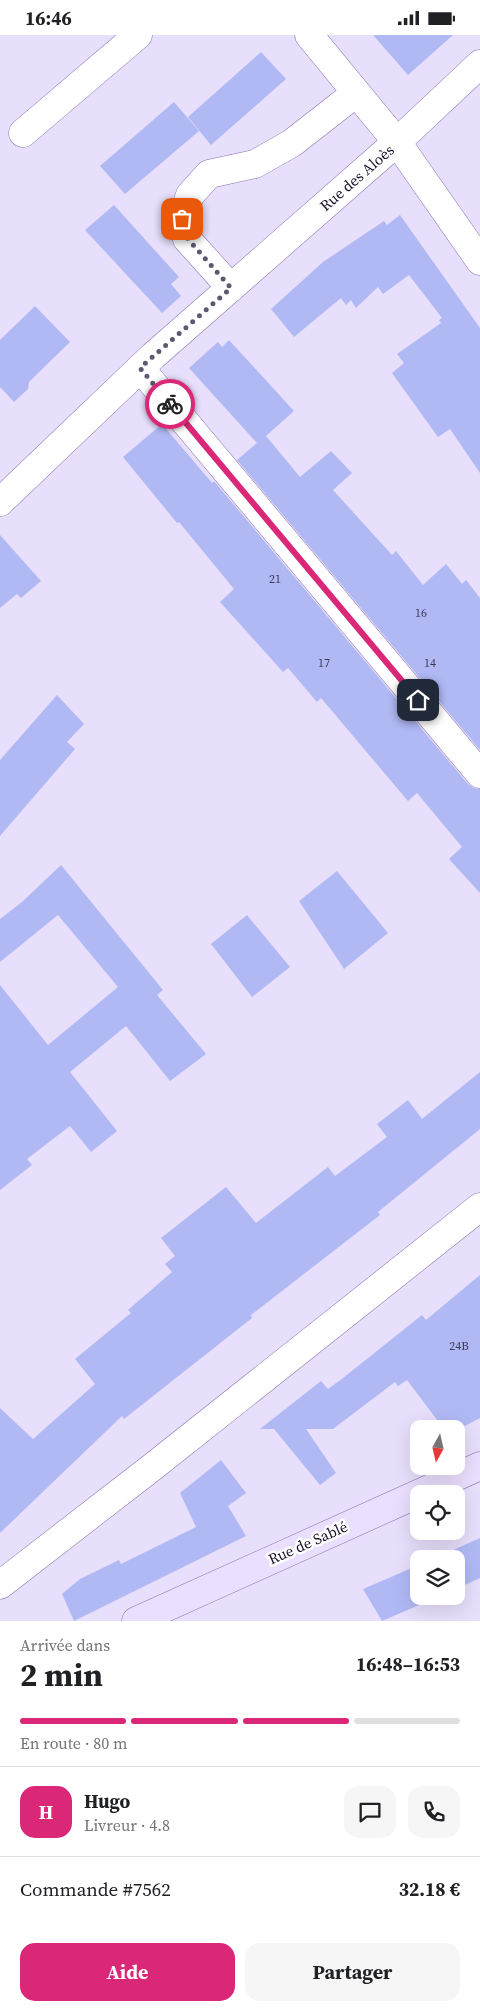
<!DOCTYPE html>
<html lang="fr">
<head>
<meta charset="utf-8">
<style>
	:root { --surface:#fff; --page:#f6f6f6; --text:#202124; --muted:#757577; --line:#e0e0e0; --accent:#db2777 }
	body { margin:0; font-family:"Source Serif 4",serif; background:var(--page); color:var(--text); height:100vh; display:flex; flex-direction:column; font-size:19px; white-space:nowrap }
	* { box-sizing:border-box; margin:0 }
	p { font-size:16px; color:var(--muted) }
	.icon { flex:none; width:28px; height:28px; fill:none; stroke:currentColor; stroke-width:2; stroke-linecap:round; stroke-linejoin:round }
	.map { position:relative; height:1586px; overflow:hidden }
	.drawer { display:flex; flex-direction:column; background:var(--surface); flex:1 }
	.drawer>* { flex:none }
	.needle { width:32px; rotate:188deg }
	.controls { position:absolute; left:410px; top:1385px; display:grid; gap:10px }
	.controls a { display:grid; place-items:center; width:55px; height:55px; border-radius:10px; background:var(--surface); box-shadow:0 5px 20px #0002; font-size:25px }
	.pin { position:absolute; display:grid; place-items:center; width:42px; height:42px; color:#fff; margin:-21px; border-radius:10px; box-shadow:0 2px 8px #0006 }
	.courier { position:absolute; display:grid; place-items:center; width:50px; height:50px; margin:-25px; border:4px solid #db2777; border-radius:50%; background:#fff; color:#222; box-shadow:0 1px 6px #0007 }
	.head em { font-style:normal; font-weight:700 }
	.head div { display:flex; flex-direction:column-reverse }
	.head { display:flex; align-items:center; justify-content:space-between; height:85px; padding:0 20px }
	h1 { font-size:32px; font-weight:700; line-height:38px }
	.bar { display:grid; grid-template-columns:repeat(4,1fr); gap:8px 5px; align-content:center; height:60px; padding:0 20px }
	.bar i { height:6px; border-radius:4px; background:var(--line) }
	.bar .on { background:var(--accent) }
	.bar p { grid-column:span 4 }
	.line { display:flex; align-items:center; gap:12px; padding:0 20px; border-top:1px solid var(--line) }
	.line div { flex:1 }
	.round { display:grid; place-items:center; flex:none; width:52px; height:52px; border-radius:15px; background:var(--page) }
	.cta { display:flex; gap:10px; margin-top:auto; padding:10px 20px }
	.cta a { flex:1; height:58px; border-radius:15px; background:var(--accent); color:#fff; font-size:20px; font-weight:700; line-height:58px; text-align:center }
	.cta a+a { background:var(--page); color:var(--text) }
	.status { display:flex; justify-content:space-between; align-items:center; height:35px; padding:0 25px; background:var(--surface); direction:ltr }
	.status svg { height:14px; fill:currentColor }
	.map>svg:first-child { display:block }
</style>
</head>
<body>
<div class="status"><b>16:46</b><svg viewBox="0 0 49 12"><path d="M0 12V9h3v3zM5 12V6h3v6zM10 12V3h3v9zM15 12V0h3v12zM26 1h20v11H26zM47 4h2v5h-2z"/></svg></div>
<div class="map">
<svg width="480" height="1586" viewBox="0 0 480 1586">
	<rect width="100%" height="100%" fill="#e7dffb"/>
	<path fill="#b1b9f5" d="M373,0H453L408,40Z
		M261,17L286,44L211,110L188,82Z
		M174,67L199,96L125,159L100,131Z
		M114,170L179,242L171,249L181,261L162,278L85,195Z
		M400,180L480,293V438L450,394L438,402L392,338L404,328L397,319L441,288L439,285L442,283L409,240L383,259L378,252L356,273L351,265L346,270L341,263L294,302L271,274L323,227L384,186L387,190Z
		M35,271L70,307L29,347L28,354L14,367L0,352V305Z
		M229,305L294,376L266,401L300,442L331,416L352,438L333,455L392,520L396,516L423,550L446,529L462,549L466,545L480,563V715L237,425L257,408L189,333L218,307L222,312Z
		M162,389L212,448L214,446L468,749L474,753L480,754V858L449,824L462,812L417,758L408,766L321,663L317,667L288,633L283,637L220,567L234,554L179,487L177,488L123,422Z
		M0,500L41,546L21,563L17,559L0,573Z
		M57,660L84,689L67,707L75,714L0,801V725Z
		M61,830L163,955L157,960L206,1019L170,1046L126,991L70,1037L117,1096L91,1117L70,1091L27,1124L32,1130L0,1155V950L48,1010L118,952L58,880L0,927V884L22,867Z
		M337,836L388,898L344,934L299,866Z
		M247,880L290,932L252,962L211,909Z
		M480,1037V1094L378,1177L380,1180L251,1280L252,1283L124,1384L122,1381L0,1498V1373L33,1404L95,1349L75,1324L131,1278L128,1275L172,1237L165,1229L175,1221L161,1203L226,1152L256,1188L328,1132L335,1141L387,1102L377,1089L408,1065L422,1084Z
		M480,1240V1383L459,1394H444L407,1345L398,1351L395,1347L333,1394H306L336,1438L320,1450L274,1394H260L321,1346L328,1354L343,1343L422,1280L426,1285Z
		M221,1425L246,1458L228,1471L246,1501L74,1586L62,1559L80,1544L119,1525L121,1529L196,1492L180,1458Z
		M480,1503V1543L456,1554V1524H433Z
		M419,1530V1561H440L382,1586L363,1554Z"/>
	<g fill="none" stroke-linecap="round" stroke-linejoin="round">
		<defs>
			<path id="minor" d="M309,0L397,107L480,226
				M23,98L138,0
				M231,253L187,204L182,184L190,160L209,139L255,129L292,108L356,58
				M140,333L480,739
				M0,467L153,321L397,107L480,29
				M0,1550L155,1430L480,1172"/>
			<path id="secondary" d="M136,1586L480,1431"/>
		</defs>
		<use href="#minor" stroke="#8773b1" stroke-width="29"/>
		<use href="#secondary" stroke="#8773b1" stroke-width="29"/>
		<use href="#minor" stroke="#fff" stroke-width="28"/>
		<use href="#secondary" stroke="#eadffe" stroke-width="28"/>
	</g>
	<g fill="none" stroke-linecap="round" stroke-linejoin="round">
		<path stroke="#605871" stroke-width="5" stroke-dasharray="0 9" d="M170,369L140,333L231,253L188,204L182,184"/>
		<path stroke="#db2777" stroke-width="6" d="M170,369L418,665"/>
	</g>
	<g text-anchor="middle" stroke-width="5" stroke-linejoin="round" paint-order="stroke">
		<g font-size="12" fill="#3e3a5a">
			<text x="275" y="548">21</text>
			<text x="421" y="582">16</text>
			<text x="324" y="632">17</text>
			<text x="430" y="632">14</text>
			<text x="459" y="1315">24B</text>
		</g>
		<g font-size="15" fill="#180f27" stroke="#fff">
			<text transform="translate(357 143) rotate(-41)" y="5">Rue des Aloès</text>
			<text transform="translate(308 1508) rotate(-24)" y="5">Rue de Sablé</text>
		</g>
	</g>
</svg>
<div class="controls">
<a><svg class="needle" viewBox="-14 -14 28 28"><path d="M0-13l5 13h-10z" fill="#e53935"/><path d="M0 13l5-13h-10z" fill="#757577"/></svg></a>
<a><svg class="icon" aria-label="locate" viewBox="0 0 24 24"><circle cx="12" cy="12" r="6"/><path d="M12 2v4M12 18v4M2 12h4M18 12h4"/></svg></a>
<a><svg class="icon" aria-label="layers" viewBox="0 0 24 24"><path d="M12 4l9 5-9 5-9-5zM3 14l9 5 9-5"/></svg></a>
</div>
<div class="pin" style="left:182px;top:184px;background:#ea580c"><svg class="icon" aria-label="bag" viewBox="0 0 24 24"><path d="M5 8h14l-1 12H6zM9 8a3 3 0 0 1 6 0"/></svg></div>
<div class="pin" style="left:418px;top:665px;background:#1f2937"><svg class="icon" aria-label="home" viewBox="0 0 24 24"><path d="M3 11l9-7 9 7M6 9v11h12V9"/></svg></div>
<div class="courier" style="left:170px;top:369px"><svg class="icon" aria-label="bike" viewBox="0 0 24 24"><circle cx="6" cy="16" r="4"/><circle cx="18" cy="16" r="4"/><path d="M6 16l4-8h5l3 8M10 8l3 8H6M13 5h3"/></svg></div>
</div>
<section class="drawer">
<div class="head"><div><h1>2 min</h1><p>Arrivée dans</p></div><em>16:48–16:53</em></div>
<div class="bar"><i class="on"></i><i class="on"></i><i class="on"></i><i></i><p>En route · 80 m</p></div>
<div class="line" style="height:90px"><b class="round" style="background:var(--accent);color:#fff">H</b><div><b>Hugo</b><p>Livreur · 4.8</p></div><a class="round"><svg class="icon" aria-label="chat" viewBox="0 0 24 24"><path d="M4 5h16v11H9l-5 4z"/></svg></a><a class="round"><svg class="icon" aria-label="phone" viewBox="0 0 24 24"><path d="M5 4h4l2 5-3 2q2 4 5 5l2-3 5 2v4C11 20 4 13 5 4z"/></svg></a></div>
<div class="line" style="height:65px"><div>Commande #7562</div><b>32.18 €</b></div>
<div class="cta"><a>Aide</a><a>Partager</a></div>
</section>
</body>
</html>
